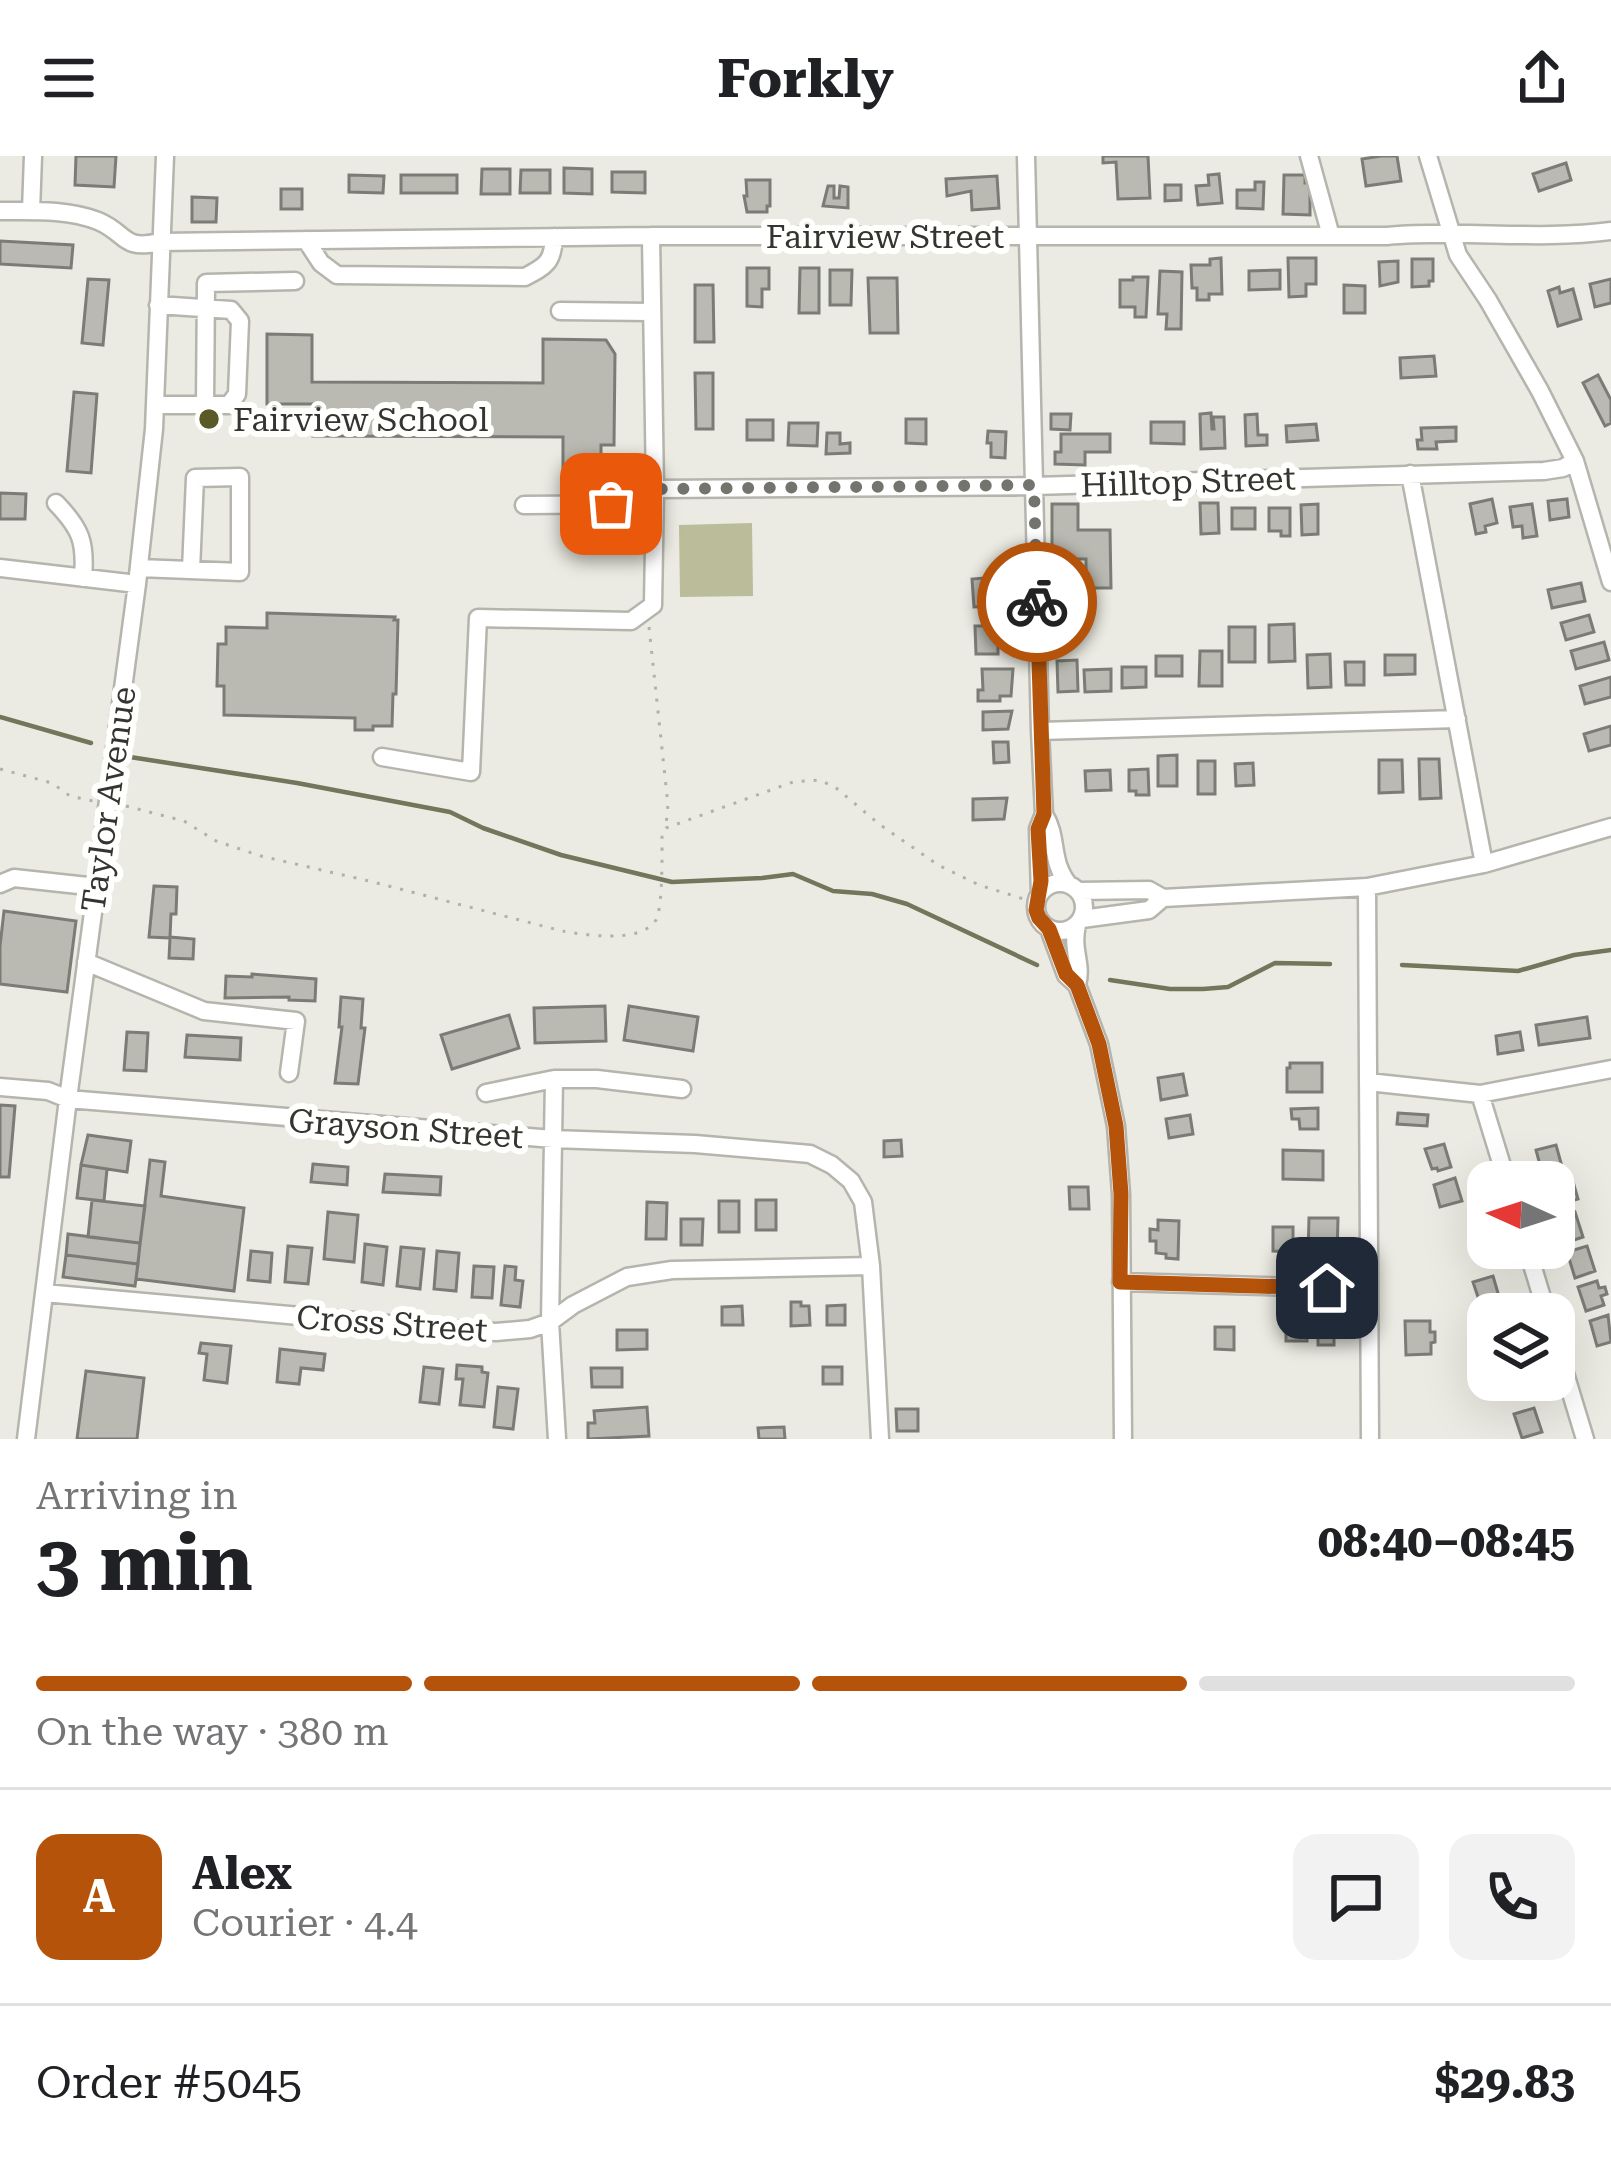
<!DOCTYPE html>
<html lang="en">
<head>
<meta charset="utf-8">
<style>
	:root { --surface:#fff; --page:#f2f2f2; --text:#202124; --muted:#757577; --line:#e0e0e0; --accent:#b45309 }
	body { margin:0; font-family:"Roboto Serif",serif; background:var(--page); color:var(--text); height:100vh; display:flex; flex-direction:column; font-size:45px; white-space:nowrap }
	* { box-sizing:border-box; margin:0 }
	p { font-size:39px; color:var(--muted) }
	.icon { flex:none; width:66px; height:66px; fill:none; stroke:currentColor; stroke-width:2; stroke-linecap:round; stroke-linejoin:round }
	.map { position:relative; height:1283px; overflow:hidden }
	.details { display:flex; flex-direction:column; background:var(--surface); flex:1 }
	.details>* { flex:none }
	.needle { width:78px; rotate:273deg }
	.buttons { position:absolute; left:1467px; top:1005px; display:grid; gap:24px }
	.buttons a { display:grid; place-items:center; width:108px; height:108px; border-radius:24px; background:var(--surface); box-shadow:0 12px 48px #0002; font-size:60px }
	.pin { position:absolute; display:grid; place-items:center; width:102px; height:102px; color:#fff; margin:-51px; border-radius:24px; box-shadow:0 6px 18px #0006 }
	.courier { position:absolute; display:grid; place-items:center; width:120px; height:120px; margin:-60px; border:9px solid #b45309; border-radius:50%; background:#fff; color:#222; box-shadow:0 3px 15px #0007 }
	.overview em { font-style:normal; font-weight:700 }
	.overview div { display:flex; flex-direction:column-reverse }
	.overview { display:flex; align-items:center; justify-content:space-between; height:204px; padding:0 36px }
	h1 { font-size:78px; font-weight:700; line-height:90px }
	.bar { display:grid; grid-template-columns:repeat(4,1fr); gap:18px 12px; align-content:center; height:144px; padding:0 36px }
	.bar i { height:15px; border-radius:9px; background:var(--line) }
	.bar .selected { background:var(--accent) }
	.bar p { grid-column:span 4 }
	.line { display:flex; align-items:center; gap:30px; padding:0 36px; border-top:3px solid var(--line) }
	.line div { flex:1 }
	.round { display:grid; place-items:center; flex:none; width:126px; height:126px; border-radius:24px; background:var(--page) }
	header { display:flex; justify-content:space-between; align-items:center; height:156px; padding:0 36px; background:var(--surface); font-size:54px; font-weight:700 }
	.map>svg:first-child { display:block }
</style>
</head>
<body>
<header><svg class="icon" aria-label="menu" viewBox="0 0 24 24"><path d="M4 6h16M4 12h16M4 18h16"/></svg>Forkly<svg class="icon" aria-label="share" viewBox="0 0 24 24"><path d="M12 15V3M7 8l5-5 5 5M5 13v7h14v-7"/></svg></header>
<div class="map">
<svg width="1611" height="1283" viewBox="0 0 1611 1283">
	<rect width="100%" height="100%" fill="#ebebe3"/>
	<path fill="#bbbc99" d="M752,367L753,440L680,441L679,369Z"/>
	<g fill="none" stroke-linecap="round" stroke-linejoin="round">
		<path stroke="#74755a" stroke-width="4.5" d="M0,561L91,587
			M130,601L297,627L450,656L483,672L561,699L672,726L762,722L793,718L833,735L872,738L907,748L1037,809
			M1402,809L1518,815L1574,799L1611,794
			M1110,824L1170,833H1203L1228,831L1275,807L1330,808"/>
	</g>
	<path fill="#babab3" stroke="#7b7c75" stroke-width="3" d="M76,0H116L114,31L75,29Z
		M1103,0H1148L1150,42L1118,43L1116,6L1103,7Z
		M1381,0H1397L1401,25L1366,30L1362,3Z
		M1566,7L1571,24L1539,35L1533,18Z
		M564,12L592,13V38L564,37Z
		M482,13H510V38H481Z
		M521,14H550V37H520Z
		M612,16H645V37L612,36Z
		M1219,18L1222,47L1198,49L1196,30L1209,29L1208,19Z
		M349,19L384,20L383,37L349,36Z
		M401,19H457V37H401Z
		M1284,19H1305V27H1310V59L1283,58Z
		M997,20L999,52L972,54L971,35L947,40L946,23Z
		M746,24H770V50H767V56H747L744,40H747Z
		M1255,26H1264L1263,53L1237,52V34H1255Z
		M1165,29H1181V44L1165,45Z
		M828,30H834V42H839L840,30L848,31V52L823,50Z
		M281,33H302V53H281Z
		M192,41L217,42L216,66H192Z
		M0,85L73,89L71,112L0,108Z
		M1221,102L1222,138H1209V144H1197V132H1192L1191,109H1210V103Z
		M1288,102H1316V128H1306V140L1289,141Z
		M1412,103H1433V125H1429V130L1412,131Z
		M1398,105V126L1380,130L1379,106Z
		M747,112H769V133H762V151L747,150Z
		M800,112H819V157H799Z
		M830,114H852L851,149H830Z
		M1280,114V133L1249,134V115Z
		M1160,115L1182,116L1181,173H1166L1167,158H1158Z
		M1133,121H1148L1146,161H1135V151H1120V124H1133Z
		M868,122H897L898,177H870Z
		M88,123L109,124L103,189L82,187Z
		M1611,123V147L1595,151L1590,128Z
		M695,129H713L714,186H695Z
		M1344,129L1365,130V157H1344Z
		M1559,131L1560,137L1573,133L1581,163L1558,170L1548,135Z
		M267,178L312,179V226L543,227V183L606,184L615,198L614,289H601V318H563V281L313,280L314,248H267Z
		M1434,200L1436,220L1401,222L1400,202Z
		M695,217H713V273H696Z
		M1598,219L1611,244V267L1605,270L1583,227Z
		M74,236L97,238L91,317L67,315Z
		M1211,257L1212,273H1214L1213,261H1224L1225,292L1201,293L1200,258Z
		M1051,258H1071L1070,274L1051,273Z
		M1257,258L1258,279H1267V289L1246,290L1245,259Z
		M906,263H926V288L906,287Z
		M747,264H773V284H747Z
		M1151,266H1184V288L1151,287Z
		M789,267H818L817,290L788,289Z
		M1316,268L1318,284L1287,286L1286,270Z
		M1456,271V285L1436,286L1437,293H1418L1417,284H1422L1421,272Z
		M988,275L1006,276L1005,302L991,301V287H987Z
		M827,277H840V288L850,287V297L826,298Z
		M1061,278H1110V296H1085V309L1055,308V296H1061Z
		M0,337L26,338L25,363H0Z
		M1492,343L1497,367L1485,370L1486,376L1476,378L1470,348Z
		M1567,343L1569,361L1550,364L1548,345Z
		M1200,347H1218L1219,377L1201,378Z
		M1052,348H1078V374H1110L1111,432H1086V403H1052Z
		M1318,348V378L1302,379L1301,349Z
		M1532,348L1537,380L1523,382L1522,370L1513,371L1510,351Z
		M1232,352H1255V373H1232Z
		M1269,352H1290V380H1281V375H1269Z
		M995,421L996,433L1000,432V439H996L997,450L974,451L972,423Z
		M1581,427L1585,445L1552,452L1548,434Z
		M267,457L395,461L394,464H398L396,538H393L392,570H373V574H355V562L224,559V530H217L218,488H226V471L267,472Z
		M1589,459L1594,476L1566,484L1561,467Z
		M1294,468L1295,505L1269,506V469Z
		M975,470H998V498H976Z
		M1229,471H1255V506H1229Z
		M1604,486L1609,504L1576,513L1571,495Z
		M1200,495H1222V530H1199Z
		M1330,498L1331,531L1308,532L1307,499Z
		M1385,499H1415V518L1385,519Z
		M1156,500H1182V520H1156Z
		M1077,504L1078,535L1058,536L1057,505Z
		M1345,506H1364V529H1346Z
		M1122,511H1146V531L1122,532Z
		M982,513H1013L1011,540H1000V545H978V534H983Z
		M1111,513V535L1085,536L1084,514Z
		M1611,521V541L1585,548L1580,530Z
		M1012,555L1008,573L983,574V556Z
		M1611,570V589L1589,595L1584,578Z
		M993,586H1008L1009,606L994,607Z
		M1177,599V630H1158V600Z
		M1419,603H1439L1441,642L1420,643Z
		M1379,604H1402L1403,636L1379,637Z
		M1198,605H1215V638H1198Z
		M1253,607L1254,629L1236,630L1235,608Z
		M1148,613L1149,639H1136V635H1129V614Z
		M1110,614L1111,634L1086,635L1085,615Z
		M1007,642L1004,663L973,664V643Z
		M154,730L177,731L176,758H171L170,781L194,783L193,803L169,802L170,782L149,781Z
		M4,755L76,765L67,836L0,828V790Z
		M252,818L316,823L315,845L289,844V841L225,842L226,820L252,821Z
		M341,841L363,843L361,872H365L358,928L335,927L342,871H339Z
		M605,850L606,885L535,887L534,852Z
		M629,850L698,861L693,895L624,884Z
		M509,859L519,892L452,913L441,879Z
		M1587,861L1590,882L1539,889L1536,869Z
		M127,876L148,877L146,915L124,914Z
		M1520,876L1523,894L1498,898L1496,880Z
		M187,879L241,882L240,904L185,901Z
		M1290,907H1322V936H1287V912H1290Z
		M1183,918L1187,939L1161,944L1158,922Z
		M0,949L15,950L9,1021H0Z
		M1318,952V973H1300L1299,963H1292L1291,953Z
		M1398,957L1428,959L1427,970L1397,968Z
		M1190,959L1193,978L1169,982L1166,963Z
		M88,979L131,985L127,1016L81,1009Z
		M901,984L902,1000L884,1001V985Z
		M1444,988L1451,1011L1438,1015L1437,1012L1432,1013L1425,993Z
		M1556,989L1563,1014L1543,1020L1536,994Z
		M1283,994L1323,995V1024L1283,1023Z
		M150,1004L165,1006L161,1040L244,1052L234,1135L136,1123Z
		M313,1008L348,1011L347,1029L311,1026Z
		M81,1009L107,1013L104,1045L77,1042Z
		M385,1018L441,1021L440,1039L383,1036Z
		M1455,1022L1462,1045L1440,1051L1434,1029Z
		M1572,1022L1578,1043L1554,1050V1027Z
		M1069,1031H1088L1089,1053H1070Z
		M92,1044L145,1050L140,1087L88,1081Z
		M756,1044H776V1074H756Z
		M719,1045H739V1076H719Z
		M647,1046L667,1047L666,1083H646Z
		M328,1056L358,1059L354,1106L324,1103Z
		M1575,1056L1583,1081L1565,1087L1557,1062Z
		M1309,1062H1338L1337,1099H1308Z
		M681,1063H703L702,1089H681Z
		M1158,1064L1179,1065L1178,1103L1166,1102V1098L1156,1097V1085H1150V1073L1158,1074Z
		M1273,1071H1293V1096L1273,1095Z
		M68,1078L140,1087L138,1108L66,1099Z
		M365,1088L387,1091L383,1129L362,1126Z
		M288,1090L312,1092L308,1128L285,1126Z
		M1587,1090L1595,1115L1575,1122L1567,1096Z
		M401,1091L424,1093L420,1133L397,1130Z
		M251,1095L272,1097L270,1126L248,1124Z
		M437,1095L459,1097L456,1135L434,1133Z
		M66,1099L138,1108L135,1130L63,1121Z
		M474,1110L494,1111L492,1142L472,1141Z
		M505,1110L516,1111L515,1124L523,1125L520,1151L501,1149Z
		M1493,1120L1500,1144L1481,1150L1473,1126Z
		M1597,1125L1599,1132L1605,1131L1607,1138L1601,1140L1604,1149L1586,1155L1578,1131Z
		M791,1146H801V1150H809L810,1169L791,1170Z
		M845,1149V1169H827V1150Z
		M742,1150L743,1169H722V1151Z
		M1608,1159L1611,1186L1597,1190L1590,1165Z
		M1286,1161H1307V1185H1286Z
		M1318,1162H1334V1189H1318Z
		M1405,1165H1430V1176H1435V1186L1431,1187V1198L1406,1199Z
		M1215,1171H1234V1194L1215,1193Z
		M617,1174H647V1193L617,1194Z
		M201,1187L231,1190L227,1227L204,1224L207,1198L199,1197Z
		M280,1193L325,1198L323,1214L301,1212L299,1228L277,1226Z
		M457,1209L482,1211V1216L488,1217L484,1251L460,1249L463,1223H456Z
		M424,1211L443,1213L439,1248L420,1246Z
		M823,1211H842V1228H823Z
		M591,1212H622V1231H592Z
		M86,1215L144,1222L137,1283H77Z
		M1504,1224H1525L1529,1237L1510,1243Z
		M498,1231L518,1233L513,1273L494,1271Z
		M647,1251L649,1280L588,1283V1267H595L594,1255Z
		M1534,1252L1542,1276L1522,1282L1514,1258Z
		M896,1253H918V1275H897Z
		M784,1271L785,1283H759L758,1272Z"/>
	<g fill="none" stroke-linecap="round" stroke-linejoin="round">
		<defs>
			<path id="minor" d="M1026,0L1040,575L1044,658L1038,673L1040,738
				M1309,0L1331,80
				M1428,0L1458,99L1488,144L1540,235L1575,305L1611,426
				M0,55C32,55 68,53 98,65C127,77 122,95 159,86L651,80H1387C1462,73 1536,85 1611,75
				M31,55L33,0
				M306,84L321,107L337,119L525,121C546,110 553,106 554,81
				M560,155L651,156
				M155,249H229L237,238L240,165L231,154L158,149
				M205,249L206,127L295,125
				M1410,318L1484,708
				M655,333L1034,330L1544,315L1563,312L1575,305
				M56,347C81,373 86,386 83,422
				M524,349L654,348
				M0,412L137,428
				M139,412L240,416V321L195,322L191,414
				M1040,575L1457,563
				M382,601L471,616L478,462L631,465L653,449L655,333L651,80
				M1044,658C1059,683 1049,704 1069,729
				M1036 751a24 24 0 1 1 48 0a24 24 0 1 1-48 0Z
				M0,728L14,722L97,731
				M1367,731L1370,1283
				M1078,735L1149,734L1163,742L1367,731L1484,708L1611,671
				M1082,763L1149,754L1163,742
				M1049,773L1066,819L1077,829L1099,888L1116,970L1121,1038L1123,1283
				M86,806L204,855L296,865L289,917
				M1077,829C1083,807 1071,795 1077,769
				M554,923L550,1166L557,1283
				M1368,926L1480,938L1611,913
				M0,931L48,935L68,943L553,983L695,988L810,998L832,1009L851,1025L863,1046L871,1110L880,1283
				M486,937L554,923H597L682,933
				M1480,938L1507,1026
				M1527,1092L1547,1158
				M1121,1126L1368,1133
				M44,1137L444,1173L496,1176L530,1173L550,1166L573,1149L627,1121L672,1114L871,1110
				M1554,1181L1585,1283
				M26,1283L68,943L137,428L154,273L165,0"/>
		</defs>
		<use href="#minor" stroke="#b5b5ae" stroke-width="21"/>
		<path stroke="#b1b1ab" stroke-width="3" stroke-dasharray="3 9" stroke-linecap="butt" d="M649,471L668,649L666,670
			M0,613L52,627L70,640L93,645
			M126,650L184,665L216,685L261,700L369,725L562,775C585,779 641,788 656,764C663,751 662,695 662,677L666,672L793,626L819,624L835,631L879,668L938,709L979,729L1027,744"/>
		<use href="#minor" stroke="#fff" stroke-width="16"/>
	</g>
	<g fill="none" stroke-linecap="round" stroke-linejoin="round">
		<path stroke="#74746f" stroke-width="12" stroke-dasharray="0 21.6" d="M611,348H654L655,333L1034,329L1037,446"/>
		<path stroke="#b45309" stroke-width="15" d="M1037,446L1044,658L1038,673L1041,725L1036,754L1039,762L1049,773L1066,818L1077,829L1099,888L1116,970L1121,1038L1120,1126L1327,1132"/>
	</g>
	<circle fill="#5a5a27" stroke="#fffffe" stroke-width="4.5" cx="209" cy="263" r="12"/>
	<g text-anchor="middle" stroke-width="12" stroke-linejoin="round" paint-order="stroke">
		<g font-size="33" fill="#343431" stroke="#fffffe">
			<text x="885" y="92">Fairview Street</text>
			<text transform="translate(1188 325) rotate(-2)" y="12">Hilltop Street</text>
			<text transform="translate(108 643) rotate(-82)" y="12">Taylor Avenue</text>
			<text transform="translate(406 972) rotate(4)" y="12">Grayson Street</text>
			<text transform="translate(392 1167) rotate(4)" y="12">Cross Street</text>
		</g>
		<g font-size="33" fill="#343431" stroke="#fffffe" text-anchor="start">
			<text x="233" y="275">Fairview School</text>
		</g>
	</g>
</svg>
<div class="buttons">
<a><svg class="needle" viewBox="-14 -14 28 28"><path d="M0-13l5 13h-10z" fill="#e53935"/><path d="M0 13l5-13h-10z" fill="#757577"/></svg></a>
<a><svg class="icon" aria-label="layers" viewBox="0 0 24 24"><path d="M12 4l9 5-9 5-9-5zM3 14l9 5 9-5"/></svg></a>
</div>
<div class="pin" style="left:611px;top:348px;background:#ea580c"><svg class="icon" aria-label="bag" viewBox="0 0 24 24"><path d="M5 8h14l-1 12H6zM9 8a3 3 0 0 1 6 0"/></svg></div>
<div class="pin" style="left:1327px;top:1132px;background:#1f2937"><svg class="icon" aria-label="home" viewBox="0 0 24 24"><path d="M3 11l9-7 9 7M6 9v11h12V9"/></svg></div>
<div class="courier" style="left:1037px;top:446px"><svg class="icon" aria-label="bike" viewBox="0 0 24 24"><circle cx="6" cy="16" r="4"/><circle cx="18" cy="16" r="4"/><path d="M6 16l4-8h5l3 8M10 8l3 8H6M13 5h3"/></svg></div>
</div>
<section class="details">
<div class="overview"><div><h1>3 min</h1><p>Arriving in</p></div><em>08:40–08:45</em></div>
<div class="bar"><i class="selected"></i><i class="selected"></i><i class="selected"></i><i></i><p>On the way · 380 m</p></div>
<div class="line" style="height:216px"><b class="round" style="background:var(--accent);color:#fff">A</b><div><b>Alex</b><p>Courier · 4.4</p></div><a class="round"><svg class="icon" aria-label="chat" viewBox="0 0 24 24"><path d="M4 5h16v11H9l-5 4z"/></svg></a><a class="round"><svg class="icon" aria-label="phone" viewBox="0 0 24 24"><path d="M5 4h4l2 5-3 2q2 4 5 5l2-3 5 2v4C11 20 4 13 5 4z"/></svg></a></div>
<div class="line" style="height:156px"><div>Order #5045</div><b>$29.83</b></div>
</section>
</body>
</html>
